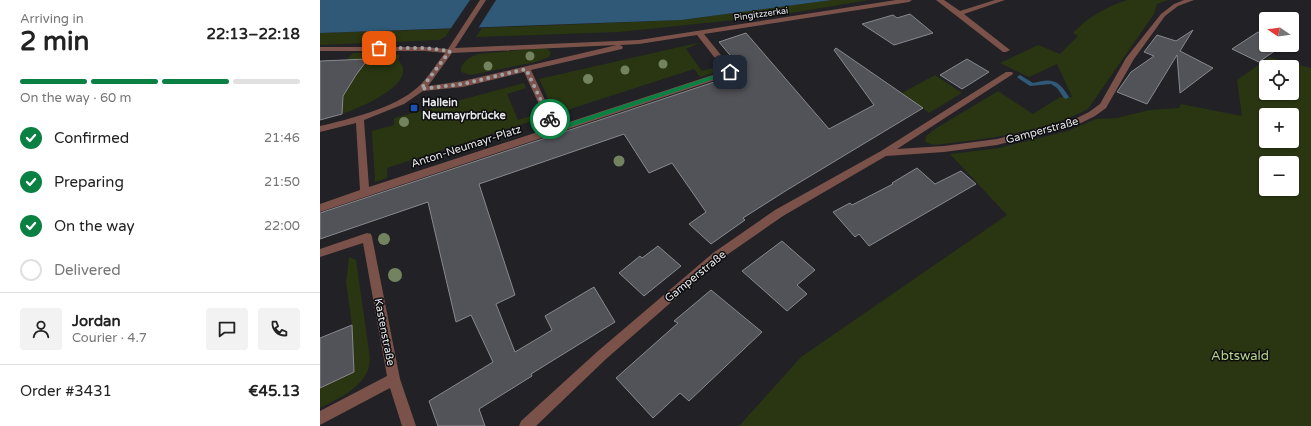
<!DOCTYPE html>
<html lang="en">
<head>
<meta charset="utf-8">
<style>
	:root { --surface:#fff; --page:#f2f2f2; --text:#222; --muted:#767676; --line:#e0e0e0; --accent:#0b8043 }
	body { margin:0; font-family:"Varela Round",sans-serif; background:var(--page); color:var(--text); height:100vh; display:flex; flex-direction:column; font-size:15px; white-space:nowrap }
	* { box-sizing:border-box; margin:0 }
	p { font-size:13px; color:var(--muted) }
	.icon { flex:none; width:22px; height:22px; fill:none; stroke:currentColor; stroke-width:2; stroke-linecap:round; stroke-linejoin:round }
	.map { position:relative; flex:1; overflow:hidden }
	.panel { display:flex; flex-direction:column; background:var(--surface); width:320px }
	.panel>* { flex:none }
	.needle { width:26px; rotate:283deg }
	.buttons { position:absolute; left:939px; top:12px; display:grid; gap:8px }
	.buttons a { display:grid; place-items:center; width:40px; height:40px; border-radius:4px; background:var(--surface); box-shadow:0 1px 3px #0004; font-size:20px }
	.pin { position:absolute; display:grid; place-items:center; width:34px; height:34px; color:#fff; margin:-17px; border-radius:8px; box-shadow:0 2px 6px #0006 }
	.courier { position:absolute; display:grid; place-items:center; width:40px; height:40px; margin:-20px; border:3px solid #0b8043; border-radius:50%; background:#fff; color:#222; box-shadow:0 1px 5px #0007 }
	.overview em { font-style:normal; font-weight:700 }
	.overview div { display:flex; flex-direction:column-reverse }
	.overview { display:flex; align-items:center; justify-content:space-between; height:68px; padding:0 20px }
	h1 { font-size:26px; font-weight:700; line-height:30px }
	.bar { display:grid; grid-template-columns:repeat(4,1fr); gap:6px 4px; align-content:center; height:48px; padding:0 20px }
	.bar i { height:5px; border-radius:3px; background:var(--line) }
	.bar .selected { background:var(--accent) }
	.bar p { grid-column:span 4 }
	.line { display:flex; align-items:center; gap:10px; padding:0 20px; border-top:1px solid var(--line) }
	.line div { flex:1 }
	.round { display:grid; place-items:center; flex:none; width:42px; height:42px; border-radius:4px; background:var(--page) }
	ol { padding:0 20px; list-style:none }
	li { display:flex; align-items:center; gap:12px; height:44px }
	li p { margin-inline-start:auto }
	li .icon { padding:4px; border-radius:50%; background:var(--accent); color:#fff; stroke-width:4 }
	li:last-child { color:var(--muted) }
	li i { width:22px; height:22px; border:2px solid var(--line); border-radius:50% }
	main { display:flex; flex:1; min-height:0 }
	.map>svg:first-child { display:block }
</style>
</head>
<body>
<main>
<section class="panel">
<div class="overview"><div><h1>2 min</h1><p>Arriving in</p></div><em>22:13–22:18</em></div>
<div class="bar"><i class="selected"></i><i class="selected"></i><i class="selected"></i><i></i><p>On the way · 60 m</p></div>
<ol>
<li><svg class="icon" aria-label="check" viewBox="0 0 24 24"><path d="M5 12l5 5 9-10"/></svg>Confirmed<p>21:46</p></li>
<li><svg class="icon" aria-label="check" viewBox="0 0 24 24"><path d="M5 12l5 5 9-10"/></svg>Preparing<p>21:50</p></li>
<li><svg class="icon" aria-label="check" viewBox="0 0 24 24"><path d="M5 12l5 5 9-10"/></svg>On the way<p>22:00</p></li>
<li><i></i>Delivered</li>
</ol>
<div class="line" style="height:72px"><a class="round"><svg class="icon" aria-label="person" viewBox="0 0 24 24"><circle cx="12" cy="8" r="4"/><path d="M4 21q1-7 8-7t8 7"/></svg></a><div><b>Jordan</b><p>Courier · 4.7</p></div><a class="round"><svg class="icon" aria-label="chat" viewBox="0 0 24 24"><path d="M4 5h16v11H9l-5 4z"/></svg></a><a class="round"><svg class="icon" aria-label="phone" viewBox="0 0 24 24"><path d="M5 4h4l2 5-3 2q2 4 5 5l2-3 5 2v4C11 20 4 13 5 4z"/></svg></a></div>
<div class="line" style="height:52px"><div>Order #3431</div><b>€45.13</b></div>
</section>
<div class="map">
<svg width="991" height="426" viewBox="0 0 991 426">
	<rect width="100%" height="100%" fill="#212126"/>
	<path fill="#293611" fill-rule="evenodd" d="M512,0H549L453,16L299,32L156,37L162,28L361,20Z
		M807,0H848L837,4L834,14L768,109C721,133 666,139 614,145L605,142L606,136L615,129L678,91L713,114L740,97H752L737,64L709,77L680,63L718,45L740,54L758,36L753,33C768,17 786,7 807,0Z
		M131,29L125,37L119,40L0,45V33Z
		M377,43H379L366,49L382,71L396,67L399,71L380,77L374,69L235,114L219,79Z
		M221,48L228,49L231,53L229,57L216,62L151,75L141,72C140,62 150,57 158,54Z
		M61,52L80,55L78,60C102,83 37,109 22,114L23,96L36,75L48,59L26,60L33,53Z
		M950,57L958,60L991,68V426H419L481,357L687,215L630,154L679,148L748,131L776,119L797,118L829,110L859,108L861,104L922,116L917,80ZM946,67H972V93H946ZM946,115H972V141H946ZM946,163H972V189H946Z
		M615,75L642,93L609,113L582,93Z
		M204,83L206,88L187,94L198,120L214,115L215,120L67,168V178L55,182L52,131L74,125V118Z
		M29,257L36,260L50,358C49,363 49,370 46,374C37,391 17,399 0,408V388L34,372L32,325L26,282Z"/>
	<path fill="#305977" d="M0,0H512L361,20L0,33Z"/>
	<path fill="#212126" d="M150,0H176L157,30L129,31Z"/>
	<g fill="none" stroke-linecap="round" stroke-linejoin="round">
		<path fill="#305977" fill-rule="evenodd" d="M700,75L713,83C733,78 738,80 749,97L746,99L744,98L737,88L731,84L710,86L698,78L697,77Z"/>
	</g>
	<path fill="#525358" stroke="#88898f" d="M590,14L613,33L574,45L542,24L573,15L577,18Z
		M873,30L860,51L893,68L860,93L857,55L827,104L797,92L811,72L834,56L824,52L837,35L856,41Z
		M938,32L946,36V45H963L939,62L912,49Z
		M426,33L509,129L554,105L514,50L516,48L603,108L467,190L423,218L425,220L391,244L369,224L386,212L352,163L329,173L304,134L159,184L195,295L176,304L195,352L232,330L225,316L274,287L295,322L211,374L212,376L159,409L165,426H118L109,401L173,362L151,315L136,322L108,202L0,239V213L424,72L399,42Z
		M48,59L36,75L23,96L22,114L0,120V61Z
		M647,59L669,72L642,89L620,75Z
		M597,168L615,184L641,171L656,184L549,246L539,234L535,237L513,212L530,203L532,205L573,184L572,183Z
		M462,241L495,270L477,285L487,294L467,311L422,271Z
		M338,246L361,266L324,296L299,273L320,256L322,258Z
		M391,290L442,332L369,401L360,393L333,418L296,378L358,323L354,321Z
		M32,325L34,372L0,388V338Z"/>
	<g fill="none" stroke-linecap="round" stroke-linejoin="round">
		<path fill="#7b5249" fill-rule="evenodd" d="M160,0H166L135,48L319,40L576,0H592L589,2L384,34L413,70V74L0,212V204L40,190L36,123L0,132V126C30,119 75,108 98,87C108,78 116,64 125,53L105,51H0V47H105L128,49ZM377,35L405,71L237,126L211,70L302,49L303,47L300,45L319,44ZM297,45L143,81L108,86L132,53ZM204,72L230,128L49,187L44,120L84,104L103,91L143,87Z
			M616,0H624L640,11L675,0H685L644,14L690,50L686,52H683Z
			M864,0H874L858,6L845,16L814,59L786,108L775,116L761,123L677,145L624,152L566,156L463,216L401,259L286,359L216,426H199L201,421L278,351L393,253L455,210L561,151L686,72H692L693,74L577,149L624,146L677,139L755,119L769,112L780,104L806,58L841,14L854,4Z
			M47,233L51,234L52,237L80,379L96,426H82L70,388L0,425V411L67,376L43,243L0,257V249Z"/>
	</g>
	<g fill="#74835f">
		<circle cx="210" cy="56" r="4.5"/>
		<circle cx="343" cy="64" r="4.5"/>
		<circle cx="168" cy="66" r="4.5"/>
		<circle cx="305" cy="70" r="4.5"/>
		<circle cx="268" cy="79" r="5"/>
		<circle cx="84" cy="122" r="5"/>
		<circle cx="299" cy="161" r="5.5"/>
		<circle cx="64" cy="239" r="6"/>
		<circle cx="75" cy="275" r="7"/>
	</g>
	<path fill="#0b8043" d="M410,70L413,72L412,73L235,132L233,131L227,119L232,118L236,127Z"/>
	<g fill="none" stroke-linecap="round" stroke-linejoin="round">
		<path stroke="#a2a2a6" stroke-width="4" stroke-dasharray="0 7.2" d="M59,48H106L130,51L101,89L143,84L206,69L230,119"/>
	</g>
	<rect fill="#1a4fb4" stroke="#0b0b0d" stroke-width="1.5" x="90" y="104" width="8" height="8" rx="2"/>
	<g text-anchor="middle" stroke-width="3" stroke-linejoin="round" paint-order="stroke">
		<g font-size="9" fill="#e7e8eb" stroke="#0b0b0d">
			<text transform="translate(441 14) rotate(-8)" y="3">Pingitzzerkai</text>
		</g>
		<g font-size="11" font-weight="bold" fill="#e7e8eb" stroke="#0b0b0d" text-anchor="start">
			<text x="102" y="106">Hallein<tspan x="102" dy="13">Neumayrbrücke</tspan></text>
		</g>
		<g font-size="11" fill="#e7e8eb" stroke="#0b0b0d">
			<text transform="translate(722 130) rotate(-15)" y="4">Gamperstraße</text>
			<text transform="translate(146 146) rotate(-18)" y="4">Anton-Neumayr-Platz</text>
			<text transform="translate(375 276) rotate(-39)" y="4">Gamperstraße</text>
			<text transform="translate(65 332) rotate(79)" y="4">Kastenstraße</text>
		</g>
		<g font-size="13" fill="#b7d38d" stroke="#0b0b0d">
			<text x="920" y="360">Abtswald</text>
		</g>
	</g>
</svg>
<div class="buttons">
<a><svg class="needle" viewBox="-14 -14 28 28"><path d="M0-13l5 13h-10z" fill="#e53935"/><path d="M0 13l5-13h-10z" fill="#767676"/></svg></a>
<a><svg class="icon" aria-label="locate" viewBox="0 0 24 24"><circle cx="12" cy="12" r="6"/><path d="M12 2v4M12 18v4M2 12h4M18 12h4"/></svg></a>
<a>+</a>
<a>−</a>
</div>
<div class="pin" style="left:59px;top:48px;background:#ea580c"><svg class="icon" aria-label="bag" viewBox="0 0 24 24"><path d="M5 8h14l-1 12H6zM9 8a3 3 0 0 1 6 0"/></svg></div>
<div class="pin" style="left:410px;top:72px;background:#1f2937"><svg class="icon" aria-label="home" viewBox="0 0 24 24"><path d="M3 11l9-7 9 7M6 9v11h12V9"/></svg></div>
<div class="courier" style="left:230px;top:119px"><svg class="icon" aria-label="bike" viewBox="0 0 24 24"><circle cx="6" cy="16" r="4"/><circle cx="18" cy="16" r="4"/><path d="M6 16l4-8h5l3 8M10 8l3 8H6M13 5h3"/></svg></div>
</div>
</main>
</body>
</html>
